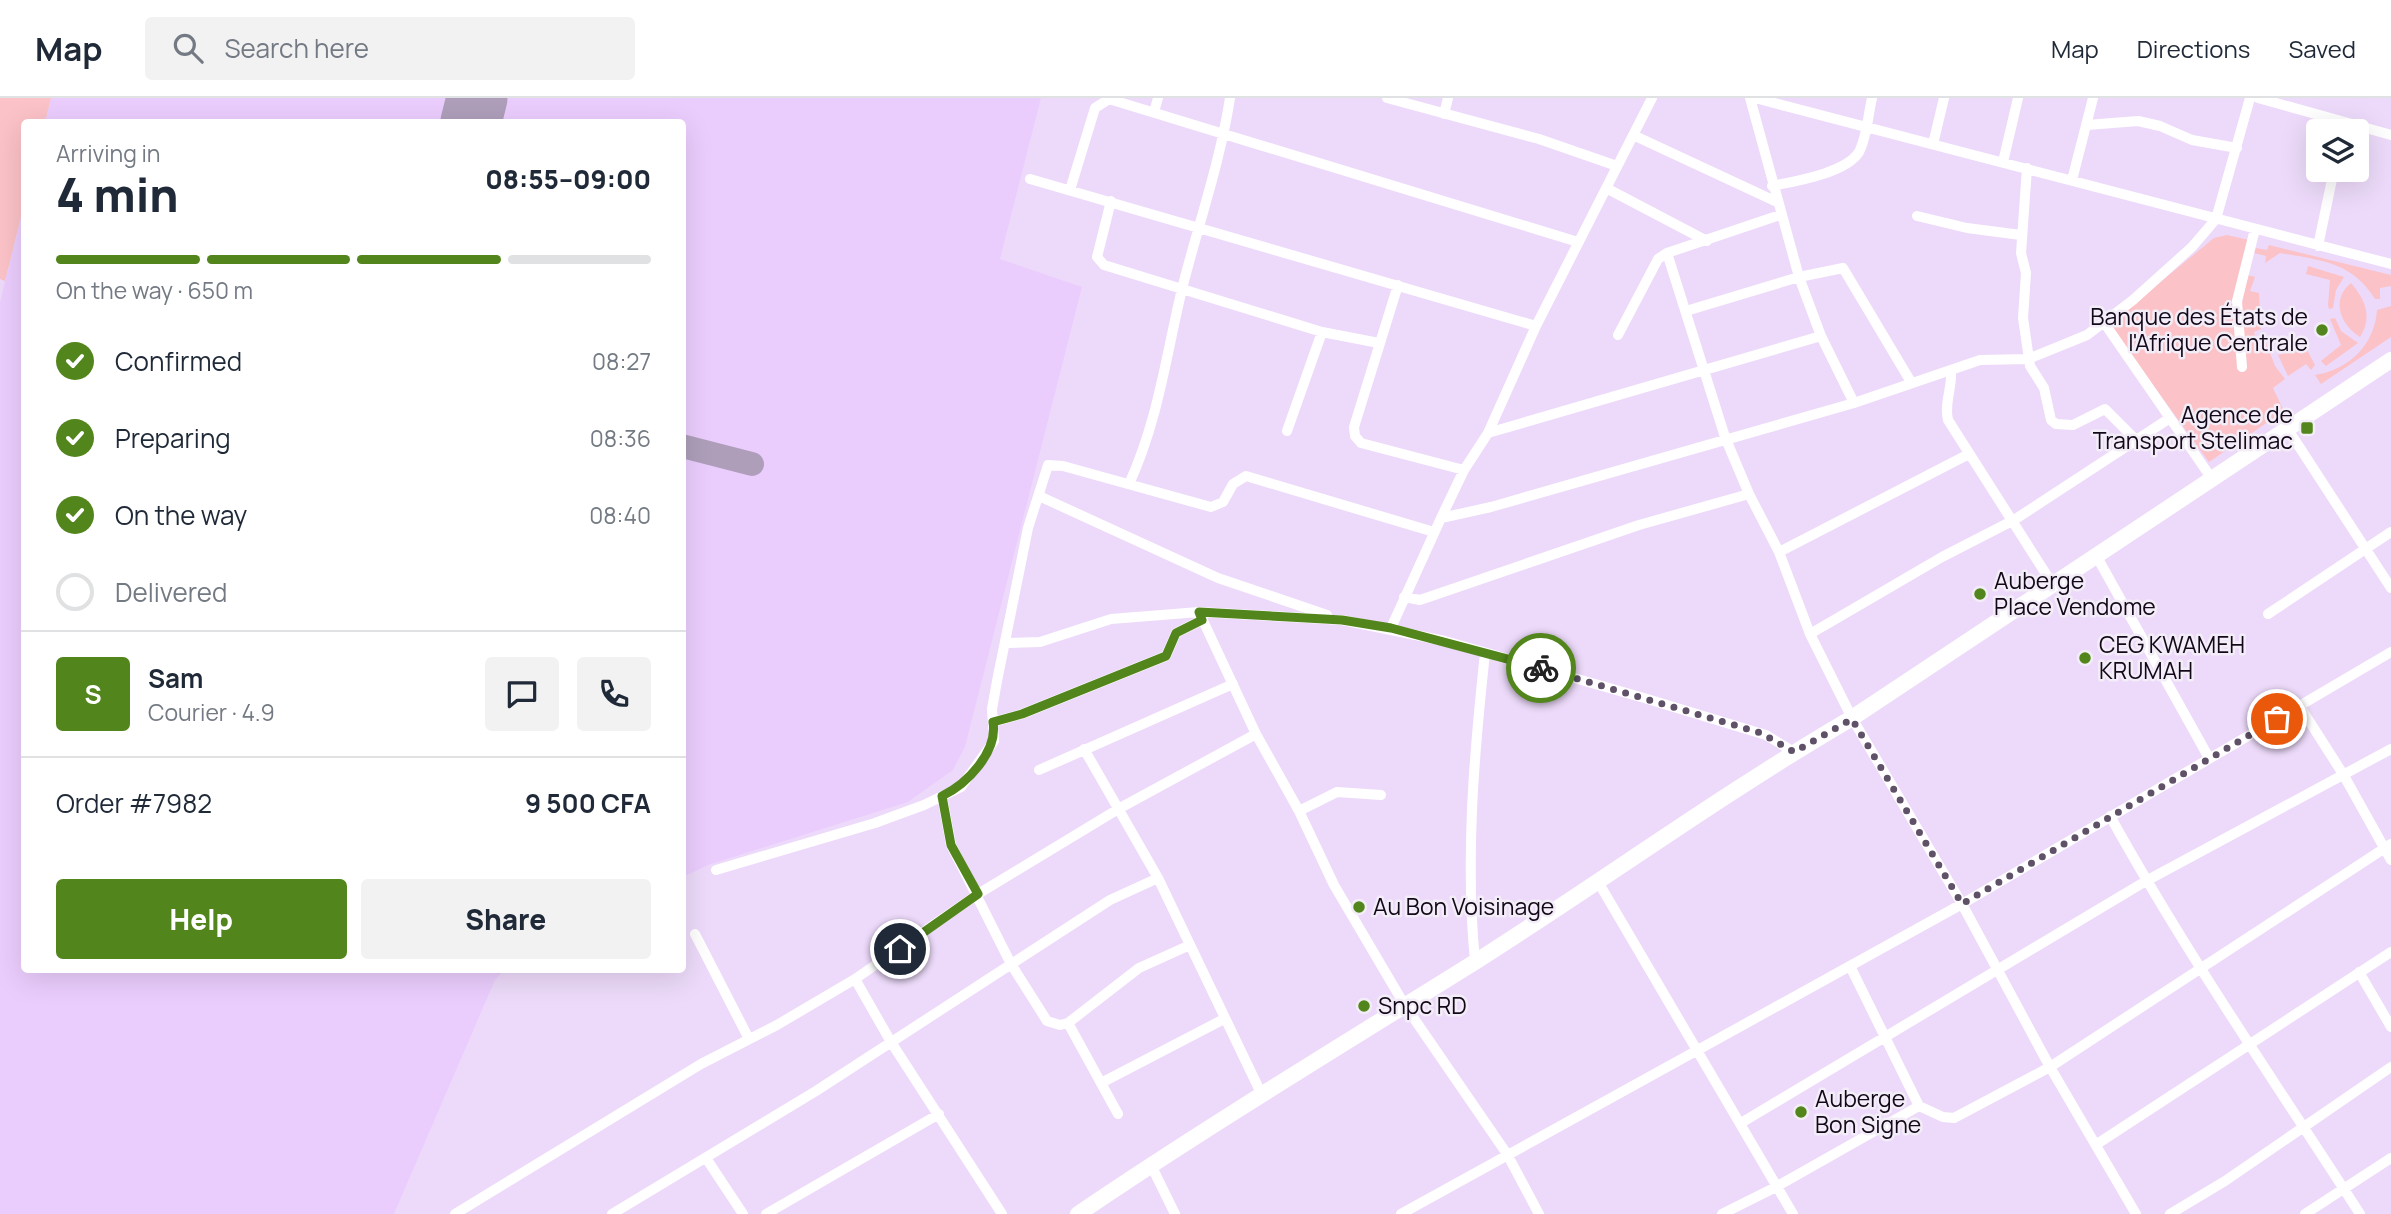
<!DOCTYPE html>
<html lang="en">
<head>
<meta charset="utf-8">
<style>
	:root { --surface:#fff; --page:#f2f2f3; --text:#1f2937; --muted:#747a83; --line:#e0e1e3; --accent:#52851b }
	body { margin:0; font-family:Manrope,sans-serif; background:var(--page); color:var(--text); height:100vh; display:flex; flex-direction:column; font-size:26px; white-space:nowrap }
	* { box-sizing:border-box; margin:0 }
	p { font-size:23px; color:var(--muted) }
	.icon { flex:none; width:38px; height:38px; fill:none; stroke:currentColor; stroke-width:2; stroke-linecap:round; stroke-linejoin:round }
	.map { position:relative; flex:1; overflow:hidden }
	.details { position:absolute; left:21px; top:21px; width:665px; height:854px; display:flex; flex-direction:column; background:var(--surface); border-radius:7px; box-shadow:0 7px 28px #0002 }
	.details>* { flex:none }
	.tools { position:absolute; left:2306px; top:21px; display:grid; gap:14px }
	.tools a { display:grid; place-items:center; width:63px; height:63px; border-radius:7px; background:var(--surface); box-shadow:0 7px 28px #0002; font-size:35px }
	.pin { position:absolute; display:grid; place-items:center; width:60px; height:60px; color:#fff; margin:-30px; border:4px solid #fff; border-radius:50%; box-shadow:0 2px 7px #0007 }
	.courier { position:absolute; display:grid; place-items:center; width:70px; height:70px; margin:-35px; border:5px solid #52851b; border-radius:50%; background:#fff; color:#222; box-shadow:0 2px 9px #0007 }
	.summary em { font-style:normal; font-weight:800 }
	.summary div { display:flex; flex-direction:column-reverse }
	.summary { display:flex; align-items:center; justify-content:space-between; height:119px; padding:0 35px }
	h1 { font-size:46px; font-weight:800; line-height:52px }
	.bar { display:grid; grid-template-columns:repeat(4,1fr); gap:10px 7px; align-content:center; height:84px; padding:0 35px }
	.bar i { height:9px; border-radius:5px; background:var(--line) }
	.bar .on { background:var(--accent) }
	.bar p { grid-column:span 4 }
	.line { display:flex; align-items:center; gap:18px; padding:0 35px; border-top:2px solid var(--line) }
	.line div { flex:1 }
	.round { display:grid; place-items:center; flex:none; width:74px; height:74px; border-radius:7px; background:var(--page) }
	ol { padding:0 35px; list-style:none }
	li { display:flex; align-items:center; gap:21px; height:77px }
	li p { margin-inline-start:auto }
	li .icon { padding:7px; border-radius:50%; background:var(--accent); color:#fff; stroke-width:4 }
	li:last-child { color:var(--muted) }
	li i { width:38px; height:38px; border:4px solid var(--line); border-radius:50% }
	.cta { display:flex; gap:14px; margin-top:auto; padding:14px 35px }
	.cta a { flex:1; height:80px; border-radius:7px; background:var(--accent); color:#fff; font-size:28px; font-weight:800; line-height:80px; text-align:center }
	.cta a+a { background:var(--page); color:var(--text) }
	header { display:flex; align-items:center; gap:42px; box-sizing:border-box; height:98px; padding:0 35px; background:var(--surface); border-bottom:2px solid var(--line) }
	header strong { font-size:33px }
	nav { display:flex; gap:38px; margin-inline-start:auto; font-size:24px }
	.search { width:490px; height:63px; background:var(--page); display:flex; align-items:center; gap:18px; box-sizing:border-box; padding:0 24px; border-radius:7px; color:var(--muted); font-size:26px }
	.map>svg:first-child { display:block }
</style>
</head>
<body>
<header>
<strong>Map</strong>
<div class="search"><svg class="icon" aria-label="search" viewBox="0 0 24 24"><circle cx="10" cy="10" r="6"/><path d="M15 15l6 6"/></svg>Search here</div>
<nav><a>Map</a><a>Directions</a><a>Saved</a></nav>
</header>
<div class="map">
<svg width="2391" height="1116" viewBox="0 0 2391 1116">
	<rect width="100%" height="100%" fill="#eddafa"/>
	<path fill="#ebcdfd" d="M51,0H1041L1000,161L1082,189L965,649L953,672L908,704L708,767L683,779L682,24H45Z
		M24,107V872H504L495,882L394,1116H0V204Z"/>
	<path fill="#fbc2c7" d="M0,0H51L45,24H24V107L5,183L0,181Z
		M2227,137L2249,142L2241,210L2248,177L2255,179L2250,193L2259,195L2261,231L2254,234L2256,242L2265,241L2275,268L2285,281L2273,290L2284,313L2209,364L2113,232L2114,222L2214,140Z
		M2269,147L2391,177V188L2380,190V201H2375C2352,164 2321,162 2280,155L2265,165L2266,158L2254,155L2256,150L2267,152Z
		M2308,168L2344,179L2336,192L2333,210L2329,211L2328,207L2330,182L2306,176Z
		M2351,185C2365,201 2373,219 2360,239C2341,227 2330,202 2351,185Z
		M2391,208V239L2321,286L2315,277C2349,272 2375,246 2377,212Z
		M2335,220L2341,233L2358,245L2326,268L2321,263L2341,247L2330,221Z
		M2305,248L2315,267L2311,272L2306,266L2288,278L2278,257Z"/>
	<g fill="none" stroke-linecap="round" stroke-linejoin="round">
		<path stroke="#ae9eba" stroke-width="24" d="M682,348L752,366"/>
		<path stroke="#ae9eba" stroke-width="61" d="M471,24L477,0"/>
		<path stroke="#fff" stroke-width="10" d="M1387,0L1539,41L1617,68
			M1750,0L1799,179L1821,238L1854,305
			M1755,0L2391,166
			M2258,0L2391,37
			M1154,14L1158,0
			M1444,16L1448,0
			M2087,27L2138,23L2160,28L2192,42L2237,50
			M1633,37L1777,104
			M1933,46L1944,0
			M2003,64L2018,0
			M2027,70L2021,155L2026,175L2023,220L2030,268L2044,290L2051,322L2056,326L2073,327L2105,311L2135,341
			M1030,81L1536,228
			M2072,82L2093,0
			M1772,88C1796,83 1846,75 1859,54C1867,39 1868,17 1872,0
			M1606,90L1707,143
			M1070,92L1095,10L1109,1L1578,144
			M1111,103L1097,159L1104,167L1322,234L1379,245
			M1917,118L1967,130L2021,137
			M2318,148L2334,72
			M1398,187L1354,329L1355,338L1361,345L1464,372
			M1686,213L1799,179L1843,170L1911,284
			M2105,226L2170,320
			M1618,237L1658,161L1667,155L1780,117
			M2242,269L2237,203L2255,131
			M1951,274C1952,291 1944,305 1948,322L2053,487
			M2287,330L2391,490
			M1287,333L1322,234
			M1488,335L1821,238
			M1129,386C1158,323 1166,258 1182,191C1198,127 1220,65 1230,0
			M1749,396L1779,454L1810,536L1852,620L1962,806L2050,969L2136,1116
			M1039,398L1218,480L1327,517
			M1441,420L1491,409L1854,305L1980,262L2028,261L2087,237L2133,202L2192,149L2216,121L2250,0
			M1779,454L1969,356
			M2097,459L2209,660
			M1404,499L1420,502L1639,427L1749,396L1725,339L1667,155
			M1199,514L1256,636L1299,713L1334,787L1404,906L1507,1056L1539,1116
			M2268,516L2391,434
			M1391,530L1441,420L1464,372L1488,335L1536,228L1652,0
			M1810,536L1942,459L2014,422L2170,320L2212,381
			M1007,545L1040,544L1111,521L1199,514L1342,522L1445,543L1644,600L1766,637L1794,654
			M2299,607L2343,676L2391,762
			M993,624L1022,616L1166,558L1176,535L1202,522
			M1084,651L1158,780L1261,995
			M1039,672L1233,586
			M942,698L951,747L1011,866L1047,923L1060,927L1068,925L1139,870L1190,847
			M1299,713L1337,694L1381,697
			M2110,718C2186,855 2275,984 2360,1116
			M716,772L875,725L924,707L961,689L994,643L992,611L997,583L1028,430L1048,367L1063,368L1211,409L1223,404L1233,386L1246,378L1434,434
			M1597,782L1793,1116
			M695,836L749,941
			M1475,863C1465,761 1474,657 1485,555
			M1850,868L1919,1008L1943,1019L1954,1020L2050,969L2391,746
			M2359,874L2391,929
			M855,881L891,944L1002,1116
			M1068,925L1118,1016
			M1101,985L1224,921
			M1741,1025L2146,783L2391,651
			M2097,1046L2391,854
			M706,1060L743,1116
			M1151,1067L1175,1116
			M455,1116L701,966L777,927L855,881L978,796L1120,710L1256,636
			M612,1116L816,993L1110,802L1158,780
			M766,1116L939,1016
			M1401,1116L1962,806L2391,554
			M1722,1116L1776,1089L1919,1008
			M2170,1116L2225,1083L2391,969
			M2305,1116L2391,1060"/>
		<path stroke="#fff" stroke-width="16" d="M1078,1116C1208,1028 1342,947 1475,864C1601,784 1722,696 1852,620L2391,262"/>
	</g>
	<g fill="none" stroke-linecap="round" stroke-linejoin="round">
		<path stroke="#5f5268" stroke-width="7" stroke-dasharray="0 12.6" d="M1541,570L1761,635L1794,654L1852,621L1962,806L2277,621"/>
		<path stroke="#52851b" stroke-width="9" d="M900,851L978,796L951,747L942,698C967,686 998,654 993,624L1022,616L1166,558L1176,535L1202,522L1199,514L1342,522L1391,530L1541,570"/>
	</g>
	<g fill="#52851b" stroke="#f3edf7" stroke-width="2.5">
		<circle cx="2322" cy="232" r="7"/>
		<rect x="2300" y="323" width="14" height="14" rx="3.5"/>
		<circle cx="1980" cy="496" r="7"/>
		<circle cx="2085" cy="560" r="7"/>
		<circle cx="1359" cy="809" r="7"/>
		<circle cx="1364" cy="908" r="7"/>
		<circle cx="1801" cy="1014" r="7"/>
	</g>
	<g text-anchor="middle" stroke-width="5" stroke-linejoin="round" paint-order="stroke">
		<g font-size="23" fill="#130819" stroke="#f3edf7" text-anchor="start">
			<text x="2308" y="227" text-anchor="end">Banque des États de<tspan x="2308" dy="26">l'Afrique Centrale</tspan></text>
			<text x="2293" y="325" text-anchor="end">Agence de<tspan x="2293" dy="26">Transport Stelimac</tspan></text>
			<text x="1994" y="491">Auberge<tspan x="1994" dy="26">Place Vendome</tspan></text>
			<text x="2099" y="555">CEG KWAMEH<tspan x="2099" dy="26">KRUMAH</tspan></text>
			<text x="1373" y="817">Au Bon Voisinage</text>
			<text x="1378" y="916">Snpc RD</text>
			<text x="1815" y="1009">Auberge<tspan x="1815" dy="26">Bon Signe</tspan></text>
		</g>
	</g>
</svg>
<div class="tools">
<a><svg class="icon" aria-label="layers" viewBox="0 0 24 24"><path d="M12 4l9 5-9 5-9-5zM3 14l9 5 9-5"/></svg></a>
</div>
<div class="pin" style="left:2277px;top:621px;background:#ea580c"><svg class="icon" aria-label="bag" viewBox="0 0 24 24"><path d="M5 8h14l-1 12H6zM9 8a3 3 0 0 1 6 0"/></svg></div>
<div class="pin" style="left:900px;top:851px;background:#1f2937"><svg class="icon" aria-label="home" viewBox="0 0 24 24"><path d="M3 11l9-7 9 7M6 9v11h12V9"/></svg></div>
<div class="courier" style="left:1541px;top:570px"><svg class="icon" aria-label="bike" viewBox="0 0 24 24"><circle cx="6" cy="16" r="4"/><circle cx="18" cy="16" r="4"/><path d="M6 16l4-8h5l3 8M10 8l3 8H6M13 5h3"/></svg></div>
<section class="details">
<div class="summary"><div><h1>4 min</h1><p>Arriving in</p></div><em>08:55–09:00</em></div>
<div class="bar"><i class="on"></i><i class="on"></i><i class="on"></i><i></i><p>On the way · 650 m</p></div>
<ol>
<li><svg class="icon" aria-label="check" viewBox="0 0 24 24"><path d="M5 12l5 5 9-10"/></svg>Confirmed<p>08:27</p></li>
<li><svg class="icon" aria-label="check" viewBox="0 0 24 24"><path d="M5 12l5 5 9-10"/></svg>Preparing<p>08:36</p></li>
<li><svg class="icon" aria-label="check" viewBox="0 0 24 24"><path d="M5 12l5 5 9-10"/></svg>On the way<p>08:40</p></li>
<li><i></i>Delivered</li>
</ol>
<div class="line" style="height:126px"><b class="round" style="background:var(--accent);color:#fff">S</b><div><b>Sam</b><p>Courier · 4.9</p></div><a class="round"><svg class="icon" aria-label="chat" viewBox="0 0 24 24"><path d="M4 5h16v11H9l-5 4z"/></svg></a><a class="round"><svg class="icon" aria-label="phone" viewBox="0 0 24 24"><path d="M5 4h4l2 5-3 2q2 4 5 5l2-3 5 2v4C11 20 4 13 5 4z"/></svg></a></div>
<div class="line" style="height:91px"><div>Order #7982</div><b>9 500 CFA</b></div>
<div class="cta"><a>Help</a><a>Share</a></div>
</section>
</div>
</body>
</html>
